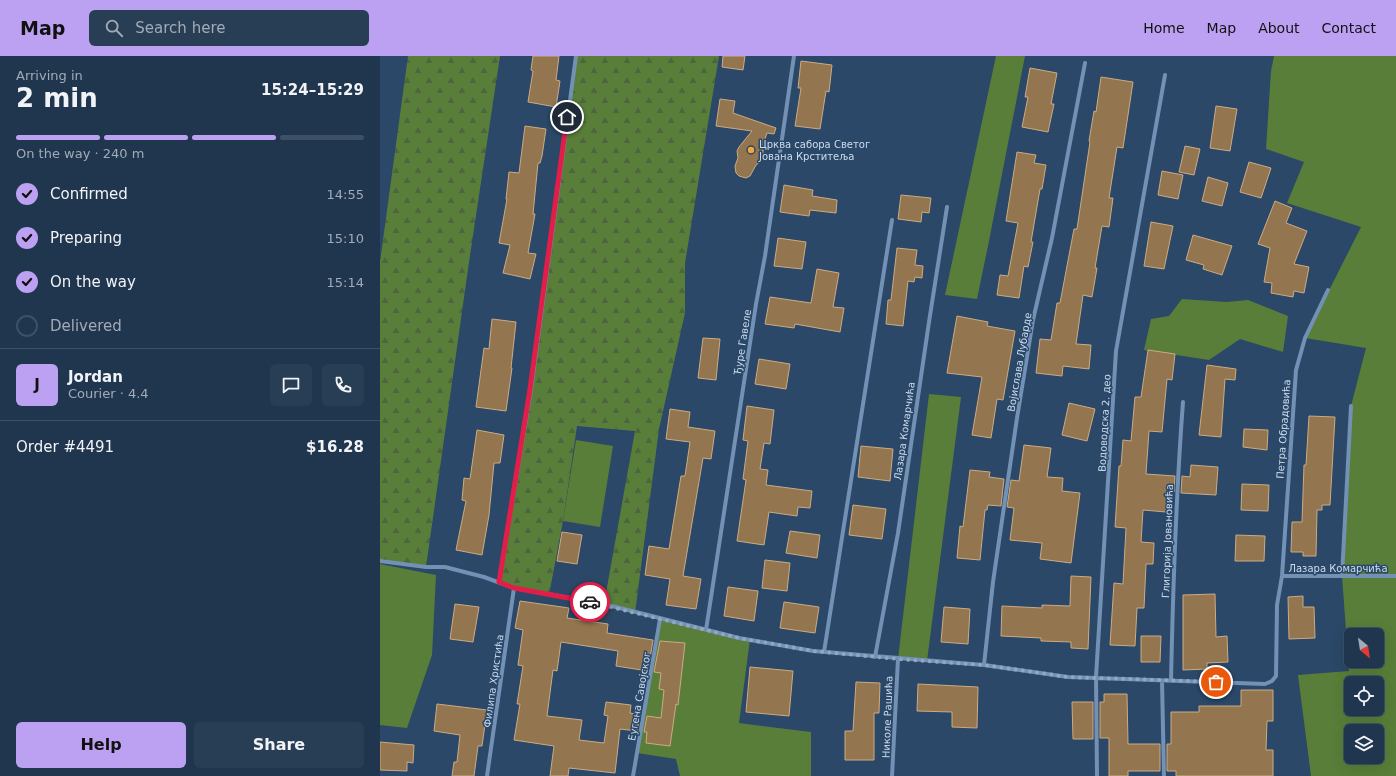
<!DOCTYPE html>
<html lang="en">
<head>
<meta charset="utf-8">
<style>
	:root { --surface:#20364e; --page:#283e55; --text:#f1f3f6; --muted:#a2abb6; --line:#3d5066; --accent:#bca0f2 }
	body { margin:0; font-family:"DejaVu Sans",sans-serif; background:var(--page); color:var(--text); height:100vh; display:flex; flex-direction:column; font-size:15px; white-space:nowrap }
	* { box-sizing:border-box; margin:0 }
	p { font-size:13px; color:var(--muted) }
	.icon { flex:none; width:22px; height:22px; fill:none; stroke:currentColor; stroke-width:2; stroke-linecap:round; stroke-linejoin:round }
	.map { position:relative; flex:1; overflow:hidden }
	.drawer { display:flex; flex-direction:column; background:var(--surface); width:380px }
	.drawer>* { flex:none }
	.needle { width:26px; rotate:150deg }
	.buttons { position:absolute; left:964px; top:572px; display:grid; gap:8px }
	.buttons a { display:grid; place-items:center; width:40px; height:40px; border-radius:6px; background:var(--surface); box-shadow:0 4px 16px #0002,0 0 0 1px var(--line); font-size:20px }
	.pin { position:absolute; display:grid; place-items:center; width:34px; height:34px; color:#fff; margin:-17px; border:2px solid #fff; border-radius:50%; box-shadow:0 1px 4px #0007 }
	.courier { position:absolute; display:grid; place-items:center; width:40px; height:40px; margin:-20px; border:3px solid #e11d48; border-radius:50%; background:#fff; color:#222; box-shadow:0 1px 5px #0007 }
	.head em { font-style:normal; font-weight:700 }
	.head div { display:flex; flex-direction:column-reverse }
	.head { display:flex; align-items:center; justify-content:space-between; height:68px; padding:0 16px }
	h1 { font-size:26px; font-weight:700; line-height:30px }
	.bar { display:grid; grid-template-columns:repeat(4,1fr); gap:6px 4px; align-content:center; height:48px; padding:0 16px }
	.bar i { height:5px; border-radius:3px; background:var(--line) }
	.bar .on { background:var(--accent) }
	.bar p { grid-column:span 4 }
	.line { display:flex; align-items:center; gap:10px; padding:0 16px; border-top:1px solid var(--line) }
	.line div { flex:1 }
	.round { display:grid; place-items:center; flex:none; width:42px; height:42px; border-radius:6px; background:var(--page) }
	ol { padding:0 16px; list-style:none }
	li { display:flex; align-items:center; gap:12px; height:44px }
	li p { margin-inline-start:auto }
	li .icon { padding:4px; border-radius:50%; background:var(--accent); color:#111; stroke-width:4 }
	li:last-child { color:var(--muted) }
	li i { width:22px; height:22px; border:2px solid var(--line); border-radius:50% }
	.primary-button { display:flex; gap:8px; margin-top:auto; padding:8px 16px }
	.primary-button a { flex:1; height:46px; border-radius:6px; background:var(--accent); color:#111; font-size:16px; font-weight:700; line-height:46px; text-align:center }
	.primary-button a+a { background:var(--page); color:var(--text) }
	header { display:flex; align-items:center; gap:24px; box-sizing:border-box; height:56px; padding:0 20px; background:var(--accent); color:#111 }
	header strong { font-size:19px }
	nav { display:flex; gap:22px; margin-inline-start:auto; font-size:14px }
	.search { width:280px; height:36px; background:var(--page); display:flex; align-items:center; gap:10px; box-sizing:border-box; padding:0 14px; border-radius:6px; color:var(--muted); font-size:15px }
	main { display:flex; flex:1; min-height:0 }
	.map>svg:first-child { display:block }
</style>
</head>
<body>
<header>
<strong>Map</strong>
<div class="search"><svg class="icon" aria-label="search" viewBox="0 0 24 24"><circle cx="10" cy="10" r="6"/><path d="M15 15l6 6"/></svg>Search here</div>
<nav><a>Home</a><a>Map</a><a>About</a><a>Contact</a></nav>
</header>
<main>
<section class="drawer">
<div class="head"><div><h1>2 min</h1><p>Arriving in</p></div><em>15:24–15:29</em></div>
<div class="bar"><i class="on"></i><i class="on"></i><i class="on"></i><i></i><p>On the way · 240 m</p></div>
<ol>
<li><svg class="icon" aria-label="check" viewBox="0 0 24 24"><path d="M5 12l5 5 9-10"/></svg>Confirmed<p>14:55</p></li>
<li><svg class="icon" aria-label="check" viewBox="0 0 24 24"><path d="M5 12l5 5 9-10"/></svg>Preparing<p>15:10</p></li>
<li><svg class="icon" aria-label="check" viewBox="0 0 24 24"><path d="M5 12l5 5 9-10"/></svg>On the way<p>15:14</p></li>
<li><i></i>Delivered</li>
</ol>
<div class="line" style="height:72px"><b class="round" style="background:var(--accent);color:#111">J</b><div><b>Jordan</b><p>Courier · 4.4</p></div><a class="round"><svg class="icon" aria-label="chat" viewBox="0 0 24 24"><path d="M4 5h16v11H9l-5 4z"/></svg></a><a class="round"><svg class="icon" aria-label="phone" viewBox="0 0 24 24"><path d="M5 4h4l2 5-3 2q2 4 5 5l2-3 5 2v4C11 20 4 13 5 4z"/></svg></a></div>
<div class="line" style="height:52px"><div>Order #4491</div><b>$16.28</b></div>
<div class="primary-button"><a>Help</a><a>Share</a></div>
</section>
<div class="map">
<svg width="1016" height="720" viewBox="0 0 1016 720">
	<defs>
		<pattern id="forest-firs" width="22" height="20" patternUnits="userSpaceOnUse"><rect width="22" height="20" fill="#597e39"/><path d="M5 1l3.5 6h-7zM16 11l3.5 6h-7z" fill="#4e663f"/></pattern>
	</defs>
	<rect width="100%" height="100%" fill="#2b4868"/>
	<path fill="#597e39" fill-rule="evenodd" d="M616,0H645L609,185L597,243L565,239Z
		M894,0H1016V720H931L918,619L969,615L962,520L971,350L986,292L925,282L981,171L907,147L924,106L886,93L891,15ZM971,579H997V605H971ZM971,627H997V653H971ZM971,675H997V701H971Z
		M802,243L847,246L868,244L908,260L903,296L860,283L829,304L764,294L771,263L789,260Z
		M549,338L581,341L547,605L518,603Z
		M196,384L233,390L220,471L183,465Z
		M0,508L56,519L52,599L27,672L0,669Z
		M280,563L370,583L359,667L431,676V720H300L296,703L257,697Z"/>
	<path fill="url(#forest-firs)" d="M28,0H120L89,206L46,511L0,505V206Z
		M196,0H339L305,207V257L279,373L255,557L224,548L255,375L197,370L183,465L169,539L134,532L119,526L151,333Z"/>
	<path fill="#937650" stroke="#cbab84" d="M153,0H179L176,24L180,25L176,51L148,46L153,15L151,14Z
		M343,0H365L363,14L342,11Z
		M421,5L452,9L449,36L446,35L440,73L415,70L421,32H418Z
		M650,12L677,17L671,48H674L668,76L642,71L648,41H645Z
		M721,21L753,26L743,92L737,91L729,142H733L729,171L722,170L715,212H717L712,241L703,239L696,288L711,289L709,313L683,310L682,320L656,317L660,283L671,284L677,247H680L694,173H697L710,86L709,85L714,55L716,56Z
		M340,43L355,45L353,57L396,72L394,78L387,77L383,89V101L381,105L376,109L370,120L366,122L359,120L356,117L355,110L358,102L357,95L359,91L372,75L336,70Z
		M836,50L857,53L850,95L830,92Z
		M145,70L166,73L162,100L160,107H158L153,158H155L148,197L156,198L150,223L123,217L130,189L119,187L127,143H126L129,116L139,117Z
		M805,90L820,93L814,119L799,116Z
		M637,96L656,99L654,107L666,109L662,133H660L651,186H653L648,211L644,210L639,242L617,239L620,219L628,220L638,167L626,165Z
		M869,106L891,112L881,142L860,136Z
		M782,115L803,119L798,143L778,139Z
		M828,121L848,127L842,150L822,145Z
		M404,129L433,134L432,140L457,144L456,157L430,154L429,160L400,156Z
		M521,139L551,142L549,157L542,156L541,166L518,163Z
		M895,145L912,152L906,167L927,175L914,208L929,211L924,237L914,235L913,241L891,237L892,227L884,226L890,192L878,188Z
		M771,166L793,170L784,213L764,210Z
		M813,179L852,190L842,219L823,213L824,209L806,204Z
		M398,182L426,186L422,213L394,210Z
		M517,192L537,194L535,209L543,210L542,222L535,221L534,226L528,225L523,270L506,268L508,244H511Z
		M437,213L459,217L453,251L464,252L460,276L415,268L414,272L385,268L390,241L431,247Z
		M577,260L608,266L607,270L635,275L623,344L617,343L611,382L592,379L602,321L567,317Z
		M112,263L136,266L131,312H132L126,355L96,351L104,292L109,293Z
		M323,282L340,283L336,324L318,322Z
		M768,294L795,298L792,324L787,323L782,376L769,375L766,418L795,420L794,436H787L786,456L763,454L761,486L774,487L773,508H766L764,552H757L755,590L730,589L734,527L743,528L746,472L735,471L739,410H741L743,384L751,385L755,341H761Z
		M379,303L410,308L406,333L375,328Z
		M827,309L856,313L855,324L845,323L841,381L819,379Z
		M689,347L715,353L707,385L682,379Z
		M367,350L394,354L390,388L384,387L380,413L388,414L386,429L432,435L430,452L418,451L417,460L389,456L384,489L357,485L366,424L363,423L368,385L363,384Z
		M290,353L310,356L308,371L335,375L331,403L323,402L303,520L321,523L316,553L286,549L290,523L265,519L269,490L289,493L301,420H305L310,386L286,383Z
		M929,360L955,361L950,449H942V454H937L936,500H923V496H911L912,466H922L924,409H926Z
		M864,373L888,374L887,394L863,391Z
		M97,374L124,379L120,407H114L109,459L102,499L76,494L86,445L82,444L84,422L90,423Z
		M644,389L671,392L667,421L683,422L682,435L700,437L691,507L660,503L662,487L630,484L634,452L627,451L631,424L639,425Z
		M481,390L513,393L510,425L478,421Z
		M811,409L838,411L836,439L801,437L802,420L810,421Z
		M590,414L610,416L609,421L624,423L621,450L608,449L607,454H605L600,504L577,502L580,470L583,471Z
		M862,428L889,429L888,455L861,454Z
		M473,449L506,453L502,483L469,479Z
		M410,475L440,479L437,502L406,497Z
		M182,476L202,479L197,508L177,505Z
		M856,479L885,480L884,505H855Z
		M385,504L410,507L407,535L382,532Z
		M691,520L711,521L708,593L691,592V586L661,585V582L621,580L622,550L662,552V549L690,550Z
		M348,531L378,535L374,565L344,560Z
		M835,538L836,581L847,580L848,606L827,607V613L803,614V539Z
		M923,540V551H934L935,582L909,583L908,541Z
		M140,545L189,552L187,562L228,568L227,577L273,584L268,615L236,610L238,595L181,586L177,615L173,614L167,660L202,664L199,684L224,687L228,660L224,659L226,646L251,649L250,657L260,659L257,675L240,673L235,717L189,712L188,720H170L174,690L134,684L140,648H137L143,610L138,609L143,574L135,572Z
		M404,546L439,551L435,577L400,572Z
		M75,548L99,551L93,586L70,583Z
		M564,551L590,553L588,588L561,586Z
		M761,580H781L780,606H761Z
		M280,585L305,587L298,649L296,648L290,690L266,687L267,676H264L267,660L281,662L284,634L279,633L281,617L274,616Z
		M370,611L413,615L409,660L366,656Z
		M476,626L500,627L499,657H494V704H465V675H473Z
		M538,628L598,631L597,672L572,671V656L537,655Z
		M861,634H893V665H887L886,694H893V720H796V715H787V688H791V656H819V650H861Z
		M724,638H747L748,688H780V715H748V720H729V682H720V646H724Z
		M692,646H713V683H693Z
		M57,648L107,654L102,690H98L94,720H72L74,706H77L80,679L54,675Z
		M0,686L34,689L33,707L27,706V715L0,714Z"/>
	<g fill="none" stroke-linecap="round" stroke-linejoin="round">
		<path stroke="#7291b5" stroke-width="4" d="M0,505L46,511H65L104,521L134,532L224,548L359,582L433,595L604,609L688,621L885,628L892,625L896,620L897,549L902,520L916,314L925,282L948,234
			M902,520H1016
			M962,520L971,350
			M119,526L151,333L196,0
			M326,574L376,248L385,200L414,0
			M444,596L512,164
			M495,601L518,477L549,266L567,151
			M604,609L613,526L637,362L653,264L672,182L705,7
			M782,625L784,720
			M791,625C793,531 796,438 803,346
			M107,720L134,532
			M253,720L280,563
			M512,720L518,603
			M717,720L716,621L736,295L785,19"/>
	</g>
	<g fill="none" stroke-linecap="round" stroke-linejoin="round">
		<path stroke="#93a8c0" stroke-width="4" stroke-dasharray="0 7.2" d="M210,546L359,582L433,595L518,603L604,609L688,621L836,626"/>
		<path stroke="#e11d48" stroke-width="5" d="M187,61L150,333L119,526L134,532L210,546"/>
	</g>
	<circle fill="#efa73d" stroke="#2b4868" stroke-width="1.5" cx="371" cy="94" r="4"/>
	<g text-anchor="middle" stroke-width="3" stroke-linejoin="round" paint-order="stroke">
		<g font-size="10" fill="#cbdcef" stroke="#2b4868" text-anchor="start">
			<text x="379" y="92">Црква сабора Светог<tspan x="379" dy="12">Јована Крститеља</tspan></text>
		</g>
		<g font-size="10" fill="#cbdcef" stroke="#2b4868">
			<text transform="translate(362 286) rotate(-81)" y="4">Ђуре Гавеле</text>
			<text transform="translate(639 306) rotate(-80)" y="4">Војислава Лубарде</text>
			<text transform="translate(724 367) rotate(-87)" y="4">Водоводска 2. део</text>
			<text transform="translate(903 373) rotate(-86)" y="4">Петра Обрадовића</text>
			<text transform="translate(524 375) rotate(-82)" y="4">Лазара Комарчића</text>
			<text transform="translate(787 485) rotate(-88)" y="4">Глигорија Јовановића</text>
			<text x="958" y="516">Лазара Комарчића</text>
			<text transform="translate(113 625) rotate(-82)" y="4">Филипа Христића</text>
			<text transform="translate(259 640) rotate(-80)" y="4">Еугена Савојског</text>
			<text transform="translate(507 661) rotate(-88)" y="4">Николе Рашића</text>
		</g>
	</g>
</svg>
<div class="buttons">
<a><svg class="needle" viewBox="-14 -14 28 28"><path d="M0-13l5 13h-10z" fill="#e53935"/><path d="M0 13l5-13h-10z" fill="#a2abb6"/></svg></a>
<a><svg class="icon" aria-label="locate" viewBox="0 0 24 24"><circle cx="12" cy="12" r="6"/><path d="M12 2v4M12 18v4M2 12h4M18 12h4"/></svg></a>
<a><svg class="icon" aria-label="layers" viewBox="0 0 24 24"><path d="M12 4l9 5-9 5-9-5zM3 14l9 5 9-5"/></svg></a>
</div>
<div class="pin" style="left:836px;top:626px;background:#ea580c"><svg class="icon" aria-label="bag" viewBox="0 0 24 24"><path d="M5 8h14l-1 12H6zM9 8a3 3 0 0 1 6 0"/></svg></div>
<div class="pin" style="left:187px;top:61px;background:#1f2937"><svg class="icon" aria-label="home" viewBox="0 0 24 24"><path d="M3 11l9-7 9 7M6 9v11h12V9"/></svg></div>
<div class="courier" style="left:210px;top:546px"><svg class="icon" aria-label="car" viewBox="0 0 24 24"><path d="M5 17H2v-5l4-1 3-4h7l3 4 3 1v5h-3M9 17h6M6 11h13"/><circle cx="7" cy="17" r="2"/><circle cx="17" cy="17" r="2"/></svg></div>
</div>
</main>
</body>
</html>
